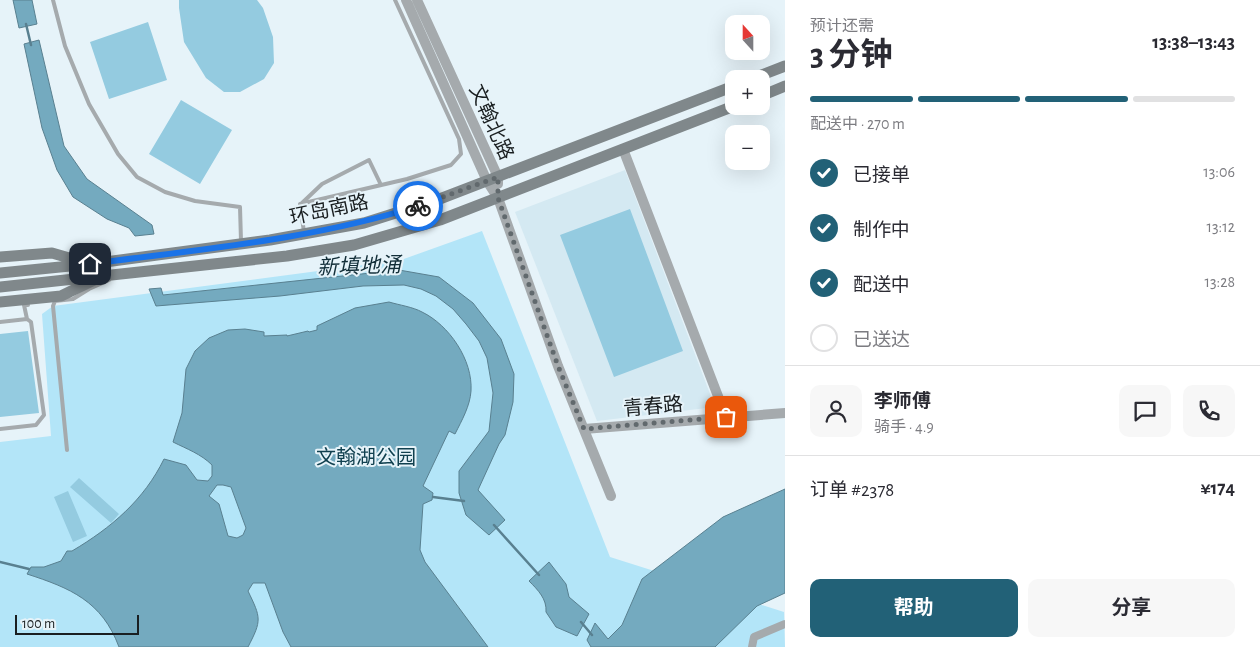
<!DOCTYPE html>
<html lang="zh">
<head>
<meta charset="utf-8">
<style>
	:root { --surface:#fff; --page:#f7f7f7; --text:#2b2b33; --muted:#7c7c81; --line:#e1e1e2; --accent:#226177 }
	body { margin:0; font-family:"Alegreya Sans","Noto Sans SC",sans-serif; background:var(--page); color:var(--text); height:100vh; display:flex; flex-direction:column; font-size:19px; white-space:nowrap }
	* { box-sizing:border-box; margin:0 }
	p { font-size:16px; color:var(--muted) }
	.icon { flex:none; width:28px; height:28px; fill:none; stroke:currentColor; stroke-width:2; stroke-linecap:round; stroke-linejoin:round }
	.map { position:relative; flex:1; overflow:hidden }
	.sheet { display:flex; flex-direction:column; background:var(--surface); width:475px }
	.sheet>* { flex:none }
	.needle { width:32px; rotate:339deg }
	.controls { position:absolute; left:725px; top:15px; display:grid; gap:10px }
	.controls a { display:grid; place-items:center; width:45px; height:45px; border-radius:10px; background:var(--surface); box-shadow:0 5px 20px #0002; font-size:25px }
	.scale { position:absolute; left:15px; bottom:12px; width:124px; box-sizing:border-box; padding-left:5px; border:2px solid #1a1f21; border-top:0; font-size:14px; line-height:18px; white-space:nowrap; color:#1a1f21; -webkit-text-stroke:4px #e6f3f9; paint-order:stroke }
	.pin { position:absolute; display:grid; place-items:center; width:42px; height:42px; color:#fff; margin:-21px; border-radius:10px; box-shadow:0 2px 8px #0006 }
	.courier { position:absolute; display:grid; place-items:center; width:50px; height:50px; margin:-25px; border:4px solid #1a73e8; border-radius:50%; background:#fff; color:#222; box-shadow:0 1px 6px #0007 }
	.headline em { font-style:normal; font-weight:700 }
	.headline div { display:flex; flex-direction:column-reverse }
	.headline { display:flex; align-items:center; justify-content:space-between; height:85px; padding:0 25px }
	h1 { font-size:32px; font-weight:700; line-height:38px }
	.bar { display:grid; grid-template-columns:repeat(4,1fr); gap:8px 5px; align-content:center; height:60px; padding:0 25px }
	.bar i { height:6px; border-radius:4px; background:var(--line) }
	.bar .current { background:var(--accent) }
	.bar p { grid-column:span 4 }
	.line { display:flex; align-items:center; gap:12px; padding:0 25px; border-top:1px solid var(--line) }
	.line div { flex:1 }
	.round { display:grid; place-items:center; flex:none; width:52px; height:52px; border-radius:10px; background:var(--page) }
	ol { padding:0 25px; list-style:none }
	li { display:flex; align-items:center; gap:15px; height:55px }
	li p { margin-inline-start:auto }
	li .icon { padding:5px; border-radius:50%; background:var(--accent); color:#fff; stroke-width:4 }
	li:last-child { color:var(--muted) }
	li i { width:28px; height:28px; border:2px solid var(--line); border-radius:50% }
	.button { display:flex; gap:10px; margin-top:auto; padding:10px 25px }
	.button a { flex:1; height:58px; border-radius:10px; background:var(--accent); color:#fff; font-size:20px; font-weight:700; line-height:58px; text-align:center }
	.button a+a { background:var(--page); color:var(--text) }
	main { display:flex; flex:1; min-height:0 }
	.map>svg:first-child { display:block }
</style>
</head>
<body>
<main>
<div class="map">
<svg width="785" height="647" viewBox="0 0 785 647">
	<rect width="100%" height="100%" fill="#e6f3f9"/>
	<path fill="#d4e9f2" d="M625,170L715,407L597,421L515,212Z"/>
	<path fill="#b3e5f8" d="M482,231L610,557L784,612L785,647H0V442L51,436L42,314L53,306L401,260Z"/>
	<path fill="#74aabf" stroke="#598090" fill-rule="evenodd" d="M13,0H32L37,24L19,28Z
		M39,40L64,146L87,179L152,225L154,234L135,236L129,228L107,219L73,197L57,170L42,128L24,44Z
		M399,270L439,277L473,303L501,339L514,374L513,402L505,435L499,444L478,490L505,520L489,535L466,515L459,493V471L489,431L493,393L487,358L479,341L466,324L453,309L436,296L421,289L404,285L363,286L280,296L156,306L149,289L161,288L163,295Z
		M389,302C399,305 413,307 422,312C449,325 473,360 471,391C470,406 462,420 455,434L449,431L423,486L433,493L432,500L423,504L420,550L425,562L488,647H291L283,632L265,583H253L248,591C261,618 262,620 248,647H119C102,601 70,588 27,574L31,567H44L61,561L67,551H72C111,528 144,500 164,459L186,465L197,480L208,481L212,476V465C201,454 187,449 173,442L182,413L186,369L195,351L209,338L228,330L245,329L264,332V336L287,335V336L308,331L309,332L317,330V326L355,308ZM217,485H223L231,487L246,528L243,535L237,538L228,536L219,504L209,496Z
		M785,489V593L757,606L715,647H591L587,640L595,623L608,639L622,625L642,579L723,517Z
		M549,562L566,584L569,597L589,614L577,636L556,627L546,612C547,599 538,590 529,581Z"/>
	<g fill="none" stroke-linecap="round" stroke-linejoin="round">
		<path stroke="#598090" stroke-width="2.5" d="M26,24L31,45
			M433,497L464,501
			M494,525L539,575
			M0,562L29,569
			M581,622L592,635"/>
	</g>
	<path fill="#94cbe0" d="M179,0H257L263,8L273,37L274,63L264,79L240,92H224L206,78L184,42L179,8Z
		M148,22L167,80L109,99L90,42Z
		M181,100L232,130L200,184L149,154Z
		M630,209L683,351L614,377L560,235Z
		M28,331L39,413L0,417V334Z
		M79,478L119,514L111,523L70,487Z
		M68,491L87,536L73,542L54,497Z"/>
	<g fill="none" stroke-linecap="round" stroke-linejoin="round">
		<path stroke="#a5aaad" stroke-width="4" d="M53,0L65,46L89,104L118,154L137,177L165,192L195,201L240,207L241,241
			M302,203L322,184L369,160L381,185
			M304,232L300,204L407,179L451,165L461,154L459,139L395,0
			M0,322L27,319
			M0,429L36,425L44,415L31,322L27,319L24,305H28
			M67,450L53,306L55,301L73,299L89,289L109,280"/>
		<path stroke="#a5aaad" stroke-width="8" d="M752,647L754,637L785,624"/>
		<path stroke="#a5aaad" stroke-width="10" d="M406,0L487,181L498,198L558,366L611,496
			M417,0L498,177V184
			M623,149L726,417
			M584,429L785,413"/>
		<path stroke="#80888b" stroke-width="11" d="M751,79L785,66
			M761,96L785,86
			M0,257L52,253L83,262
			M0,273L90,264L270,240L364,223L437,200L734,86
			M0,287L287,256L354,245L440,220L734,106
			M0,302L61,296L94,280"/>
	</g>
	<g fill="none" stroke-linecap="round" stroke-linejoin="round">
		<path stroke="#61696d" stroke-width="5" stroke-dasharray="0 9" d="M418,206L498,177V198L558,366L584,429L726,417"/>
		<path stroke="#1a73e8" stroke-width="6" d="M90,264C200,249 311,240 418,206"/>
	</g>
	<g text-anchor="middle" stroke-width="4" stroke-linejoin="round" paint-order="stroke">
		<g font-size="20" fill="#1a1f21" stroke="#e6f3f9">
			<text transform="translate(492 122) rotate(66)" y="7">文翰北路</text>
			<text transform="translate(329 209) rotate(-12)" y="7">环岛南路</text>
			<text transform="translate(653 406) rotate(-5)" y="7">青春路</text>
		</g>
		<g font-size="20" fill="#10404f" stroke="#e6f3f9">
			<text x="366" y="464">文翰湖公园</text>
		</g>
		<g font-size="21" font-style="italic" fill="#122e38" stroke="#e6f3f9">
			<text transform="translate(359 266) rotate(-2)" y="7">新填地涌</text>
		</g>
	</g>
</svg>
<div class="controls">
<a><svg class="needle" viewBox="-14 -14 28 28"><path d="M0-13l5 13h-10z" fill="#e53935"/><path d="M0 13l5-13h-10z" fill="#7c7c81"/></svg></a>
<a>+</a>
<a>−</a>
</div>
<div class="scale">100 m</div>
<div class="pin" style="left:726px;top:417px;background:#ea580c"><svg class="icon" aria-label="bag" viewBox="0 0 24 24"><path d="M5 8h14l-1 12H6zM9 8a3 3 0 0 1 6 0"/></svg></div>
<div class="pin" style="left:90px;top:264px;background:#1f2937"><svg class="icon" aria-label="home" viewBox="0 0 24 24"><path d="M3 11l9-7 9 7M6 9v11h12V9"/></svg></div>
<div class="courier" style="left:418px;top:206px"><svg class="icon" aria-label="bike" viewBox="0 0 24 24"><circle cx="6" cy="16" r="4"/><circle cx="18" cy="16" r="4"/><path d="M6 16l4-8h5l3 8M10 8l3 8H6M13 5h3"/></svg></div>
</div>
<section class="sheet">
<div class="headline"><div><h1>3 分钟</h1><p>预计还需</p></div><em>13:38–13:43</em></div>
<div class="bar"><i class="current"></i><i class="current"></i><i class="current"></i><i></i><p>配送中 · 270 m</p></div>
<ol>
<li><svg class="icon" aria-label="check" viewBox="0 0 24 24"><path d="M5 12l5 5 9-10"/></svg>已接单<p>13:06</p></li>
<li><svg class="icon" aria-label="check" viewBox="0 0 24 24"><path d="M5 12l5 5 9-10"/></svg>制作中<p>13:12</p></li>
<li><svg class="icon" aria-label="check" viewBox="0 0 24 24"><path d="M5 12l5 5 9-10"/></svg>配送中<p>13:28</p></li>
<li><i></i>已送达</li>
</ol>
<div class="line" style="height:90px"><a class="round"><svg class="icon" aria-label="person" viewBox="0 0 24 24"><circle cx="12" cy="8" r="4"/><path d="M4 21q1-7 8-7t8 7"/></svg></a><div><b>李师傅</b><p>骑手 · 4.9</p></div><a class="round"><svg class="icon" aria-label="chat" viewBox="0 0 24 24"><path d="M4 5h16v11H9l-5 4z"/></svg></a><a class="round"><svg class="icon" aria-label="phone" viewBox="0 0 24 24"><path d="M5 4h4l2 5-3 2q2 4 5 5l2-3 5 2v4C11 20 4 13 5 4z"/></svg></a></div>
<div class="line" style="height:65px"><div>订单 #2378</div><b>¥174</b></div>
<div class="button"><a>帮助</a><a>分享</a></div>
</section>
</main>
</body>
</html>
